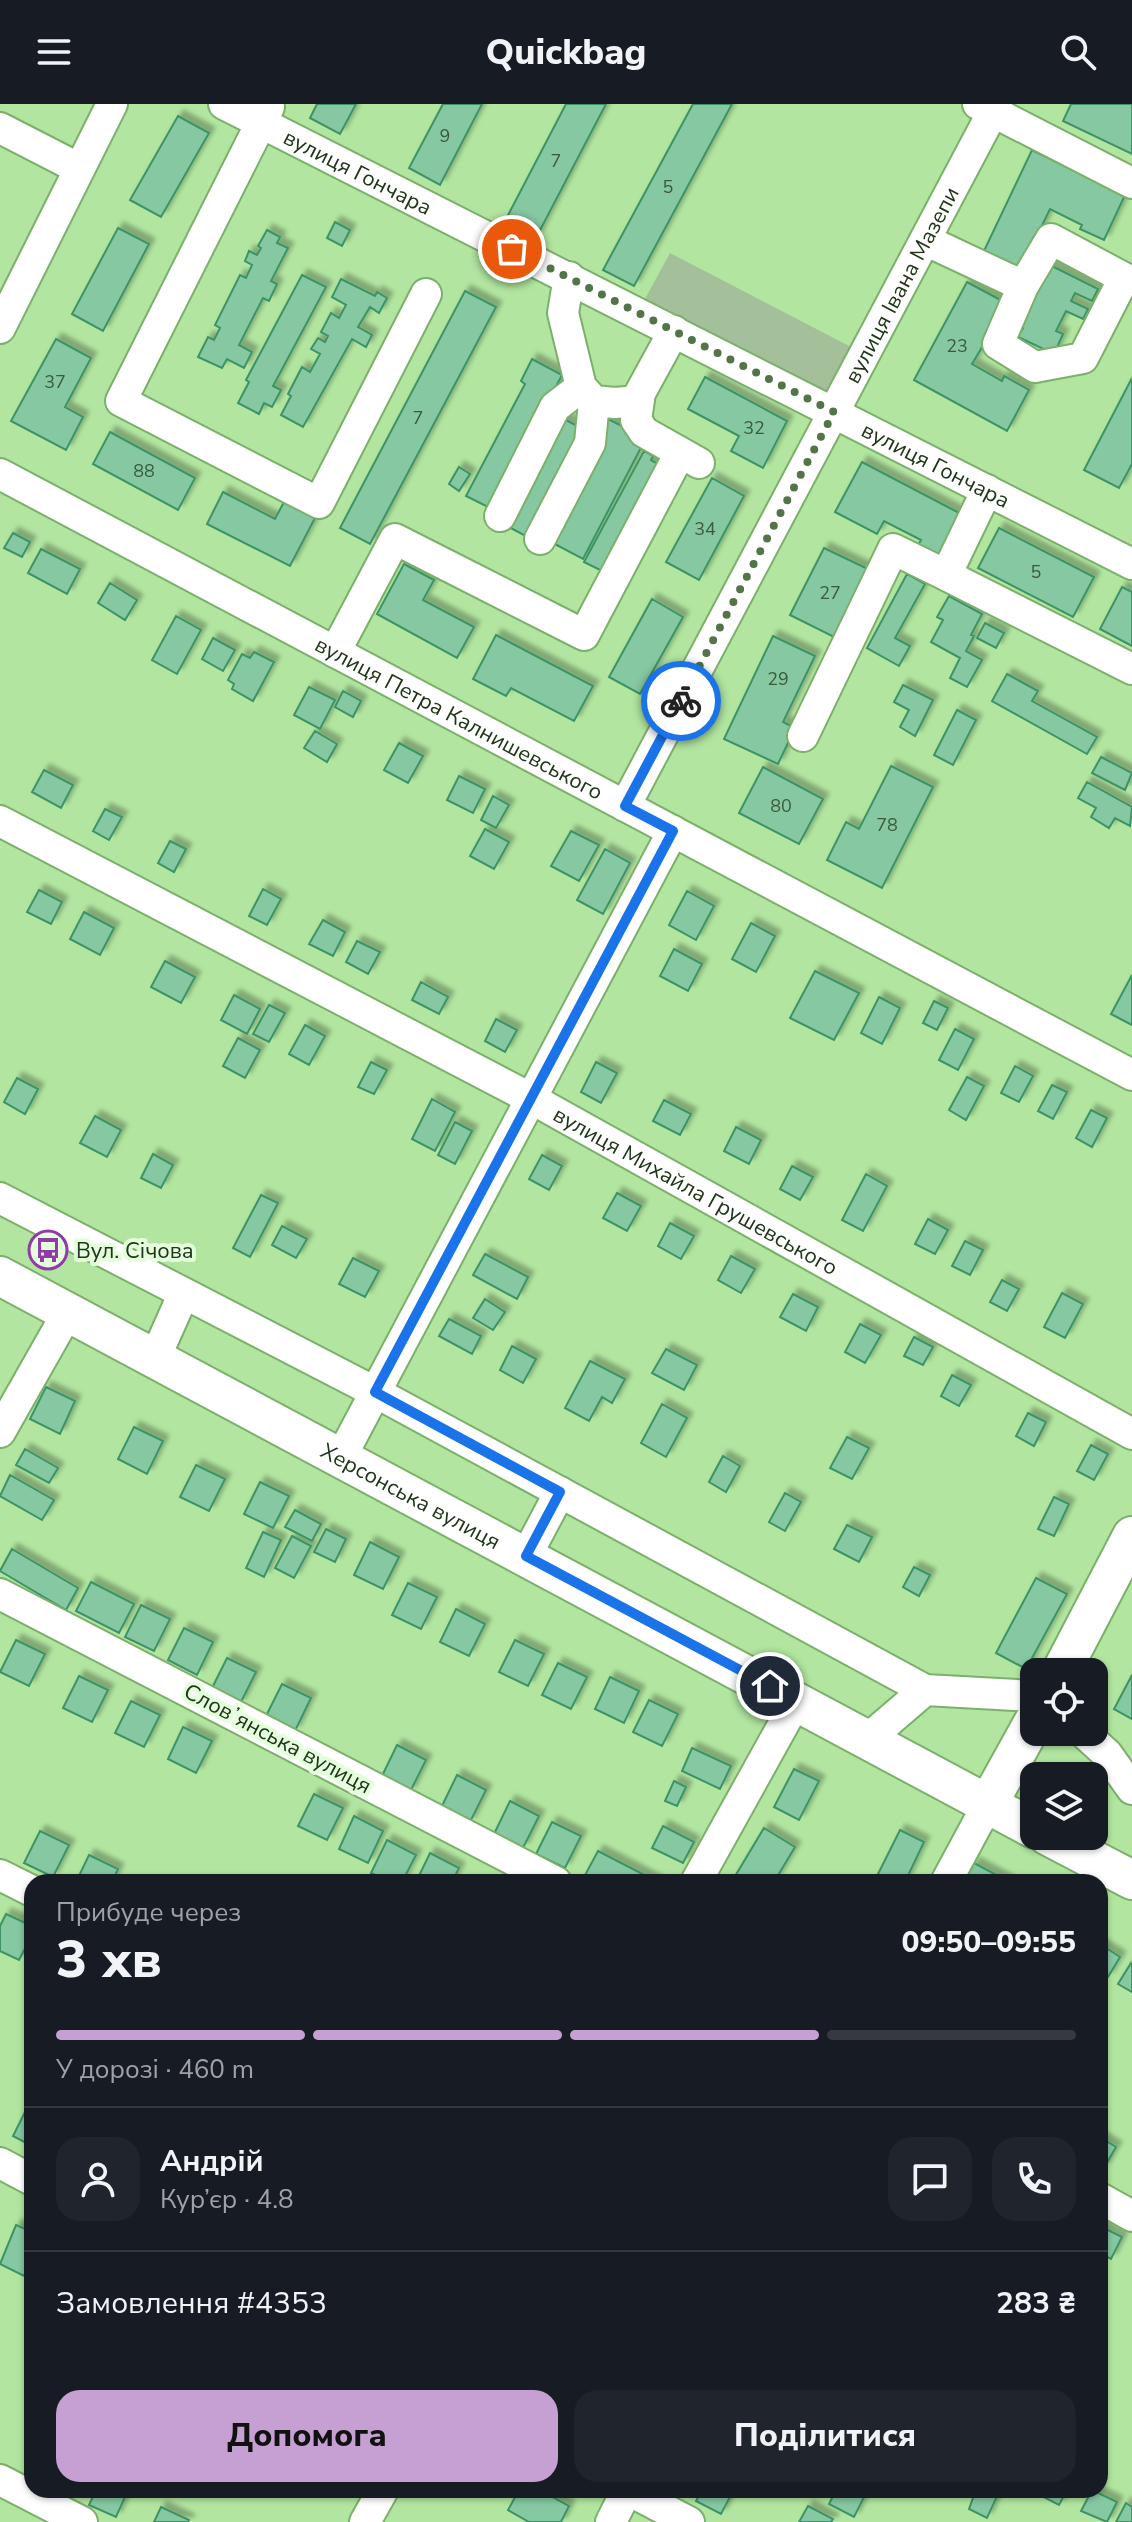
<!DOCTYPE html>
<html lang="uk">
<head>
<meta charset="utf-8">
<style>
	:root { --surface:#171b24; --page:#20242c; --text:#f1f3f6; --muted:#9ea1a6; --line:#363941; --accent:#c6a0d3 }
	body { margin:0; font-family:"Nunito Sans",sans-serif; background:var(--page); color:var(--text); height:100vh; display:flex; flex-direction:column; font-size:30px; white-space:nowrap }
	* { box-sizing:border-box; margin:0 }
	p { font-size:26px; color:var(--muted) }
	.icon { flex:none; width:44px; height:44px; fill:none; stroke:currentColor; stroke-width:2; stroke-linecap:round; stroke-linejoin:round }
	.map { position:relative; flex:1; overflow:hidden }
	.drawer { position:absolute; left:24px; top:1770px; width:1084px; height:624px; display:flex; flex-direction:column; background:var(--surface); border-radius:24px; box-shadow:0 2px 6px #0004 }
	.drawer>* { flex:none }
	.buttons { position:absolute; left:1020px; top:1554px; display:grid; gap:16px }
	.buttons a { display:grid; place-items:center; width:88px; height:88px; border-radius:16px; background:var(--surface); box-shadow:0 2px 6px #0004; font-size:40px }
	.pin { position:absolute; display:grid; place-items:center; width:68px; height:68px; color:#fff; margin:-34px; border:4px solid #fff; border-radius:50%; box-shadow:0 2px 8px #0007 }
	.courier { position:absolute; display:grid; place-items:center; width:80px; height:80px; margin:-40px; border:6px solid #1a73e8; border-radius:50%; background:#fff; color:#222; box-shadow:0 2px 10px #0007 }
	.head em { font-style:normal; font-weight:800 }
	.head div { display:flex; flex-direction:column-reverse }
	.head { display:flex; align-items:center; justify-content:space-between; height:136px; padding:0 32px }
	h1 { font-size:52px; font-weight:800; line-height:60px }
	.bar { display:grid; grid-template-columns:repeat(4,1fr); gap:12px 8px; align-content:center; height:96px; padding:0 32px }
	.bar i { height:10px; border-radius:6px; background:var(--line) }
	.bar .on { background:var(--accent) }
	.bar p { grid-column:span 4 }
	.line { display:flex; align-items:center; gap:20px; padding:0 32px; border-top:2px solid var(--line) }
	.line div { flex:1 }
	.round { display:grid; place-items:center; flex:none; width:84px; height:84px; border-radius:24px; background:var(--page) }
	.button { display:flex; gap:16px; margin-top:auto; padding:16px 32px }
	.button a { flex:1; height:92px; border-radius:24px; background:var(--accent); color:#111; font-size:32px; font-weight:800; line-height:92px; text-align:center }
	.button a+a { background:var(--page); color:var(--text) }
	header { display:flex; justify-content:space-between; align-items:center; height:104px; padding:0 32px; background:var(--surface); font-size:36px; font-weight:800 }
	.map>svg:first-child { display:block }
</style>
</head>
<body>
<header><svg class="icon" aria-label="menu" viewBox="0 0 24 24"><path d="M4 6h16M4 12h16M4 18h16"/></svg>Quickbag<svg class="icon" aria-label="search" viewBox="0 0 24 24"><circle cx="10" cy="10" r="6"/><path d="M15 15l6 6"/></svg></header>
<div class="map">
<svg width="1132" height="2418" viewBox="0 0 1132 2418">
	<defs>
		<filter id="shadow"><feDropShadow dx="5.5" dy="-5.5" stdDeviation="2" flood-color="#0004"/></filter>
	</defs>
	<rect width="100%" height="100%" fill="#b2e6a0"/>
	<path fill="#a3c09a" d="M670,149L853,244L826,292L645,195Z"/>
	<path fill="#86c8a2" stroke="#3c9366" stroke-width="2" filter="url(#shadow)" d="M317,0H356L340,30L310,14Z
		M443,0H482L440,81L409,64Z
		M566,0H606L537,132L506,115Z
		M693,0H732L634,182L603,166Z
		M1071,0H1132V50L1063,17Z
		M178,12L209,29L161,113L130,96Z
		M1032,46L1125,91L1104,136L1080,125L1082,121L1050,105L1020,167L983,149Z
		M335,118L350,126L342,142L327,134Z
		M118,124L149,140L103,227L72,210Z
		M267,126L280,133L277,139L288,144L271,177L277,180L269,197L263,194L239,241L252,248L244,264L227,255L222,264L198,253L208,233L214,236L220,224L215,221L240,171L246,174L252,161L245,157L249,147L257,151L261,144L258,142Z
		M1050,161L1098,185L1092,197L1075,189L1071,197L1088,205L1083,215L1066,207L1056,227L1063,230L1054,250L1018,233L1023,224L1019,222Z
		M302,171L326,183L273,282L281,286L272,303L264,299L259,310L238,299L249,278L246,276Z
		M341,175L375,192L377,188L387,194L379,209L370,203L358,223L372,231L366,243L352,235L303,323L281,311L291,292L288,290L302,263L310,268L320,250L311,245L318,234L325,238L328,232L321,228L331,209L339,214L346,201L332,193Z
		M967,178L1008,200L972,260L1002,277L1004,272L1029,286L1007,327L914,276Z
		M465,187L496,203L370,440L340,424Z
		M56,235L91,254L65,303L83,313L66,346L11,317Z
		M532,255L562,271L492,405L466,392L525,280L521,277Z
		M705,273L787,317L763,364L731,347L739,332L688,305Z
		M1132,274V360L1119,384L1084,366Z
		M557,311L590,329L533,436L507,422Z
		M602,312L646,334L583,455L549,437Z
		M110,328L195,374L178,406L93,360Z
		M644,347L653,352L651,356L663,363L606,469L584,458Z
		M862,358L965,412L942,456L917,443L921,436L884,417L877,430L835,408Z
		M459,363L470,370L459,387L449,380Z
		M712,374L744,392L699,476L666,458Z
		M223,388L275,415L284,398L315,414L290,462L207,420Z
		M999,424L1094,473L1073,513L978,464Z
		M13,429L30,438L22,453L4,444Z
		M824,444L870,466L836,534L790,511Z
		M41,445L80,465L67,490L28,469Z
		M404,460L434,476L423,496L474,523L457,554L377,510Z
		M907,470L925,480L895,534L910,542L899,562L867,544Z
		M110,479L137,496L125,516L98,499Z
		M1122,483L1132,488V542L1100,525Z
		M949,492L982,510L971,531L974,532L966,547L982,556L967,583L950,574L960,554L931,538L943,516L937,513Z
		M652,495L683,513L640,590L609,573Z
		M176,512L201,526L177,570L152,556Z
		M985,519L1004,529L996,544L977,534Z
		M496,531L593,582L574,617L511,584L506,592L473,575Z
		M773,532L815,552L783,618L795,624L778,660L724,635Z
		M213,534L235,546L223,567L202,555Z
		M254,548L274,558L253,597L232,585L234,580L228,576L242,550L250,554Z
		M1007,570L1038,587L1032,597L1097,633L1087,650L992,597Z
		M903,581L933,596L915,632L900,623L909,606L894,598Z
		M309,583L335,596L320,625L294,611Z
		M343,587L361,597L353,613L335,603Z
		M957,606L976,616L953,661L934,651Z
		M315,627L337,640L327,658L304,644Z
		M399,639L423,652L408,679L384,666Z
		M1101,653L1132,669L1125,686L1092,669Z
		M891,662L933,683L882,784L827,756L846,718L859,725Z
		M763,663L823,695L799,740L739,709Z
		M44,666L73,681L61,704L32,688Z
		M459,672L485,685L473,709L447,696Z
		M1087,678L1132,703L1130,722L1115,714L1109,724L1091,713L1096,704L1078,694Z
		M493,692L509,701L496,724L481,716Z
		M105,705L122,713L109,736L93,727Z
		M485,725L509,738L494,765L470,752Z
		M571,727L599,741L579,777L551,762Z
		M170,737L186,745L174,768L158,759Z
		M605,745L630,759L603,810L577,796Z
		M263,785L281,795L267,821L249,812Z
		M39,786L62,798L51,820L27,808Z
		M687,787L714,802L696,836L669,821Z
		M84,808L114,824L100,851L70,835Z
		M323,816L345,828L333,852L309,840Z
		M751,819L775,832L756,868L732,855Z
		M357,837L380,848L368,870L346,858Z
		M674,845L702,860L688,887L660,872Z
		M165,857L195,873L181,899L151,883Z
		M815,867L859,889L834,936L790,914Z
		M1132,871V921L1111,910Z
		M421,878L448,893L439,910L412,896Z
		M234,891L260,905L247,930L221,916Z
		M879,893L900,904L882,940L861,929Z
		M934,897L948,904L937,926L923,919Z
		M269,901L285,909L269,938L253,930Z
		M496,915L517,926L505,948L485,937Z
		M305,921L325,932L309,961L289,950Z
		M955,925L974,935L958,966L939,956Z
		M238,934L260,946L245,974L223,962Z
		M371,958L387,966L374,990L358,983Z
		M596,958L617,969L601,999L581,988Z
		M1015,962L1033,972L1019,998L1001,989Z
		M967,973L984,982L966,1016L949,1006Z
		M17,974L38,985L25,1010L4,998Z
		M1052,981L1067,988L1053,1015L1038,1007Z
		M432,995L455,1008L435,1047L412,1035Z
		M664,996L691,1010L680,1031L653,1017Z
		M1091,1006L1107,1014L1092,1043L1076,1034Z
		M95,1012L121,1026L107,1053L80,1039Z
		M455,1018L472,1027L455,1060L438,1051Z
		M736,1023L761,1036L749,1060L724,1047Z
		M153,1050L173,1061L161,1084L141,1074Z
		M542,1051L562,1062L549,1086L529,1075Z
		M792,1062L813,1073L800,1096L780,1085Z
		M866,1070L887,1082L863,1127L842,1116Z
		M617,1089L641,1102L627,1127L603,1114Z
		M261,1091L278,1099L250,1153L233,1144Z
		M928,1115L948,1126L935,1150L915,1140Z
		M670,1119L694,1132L681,1155L658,1142Z
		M282,1122L307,1135L296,1154L272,1141Z
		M965,1137L983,1146L970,1171L952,1162Z
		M485,1150L528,1173L517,1195L473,1171Z
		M731,1152L755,1165L741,1189L718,1176Z
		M353,1154L379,1167L365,1193L339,1180Z
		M1002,1176L1019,1185L1007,1207L990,1198Z
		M1062,1189L1083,1200L1065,1234L1044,1223Z
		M793,1190L818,1203L806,1227L780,1213Z
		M485,1195L505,1208L493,1226L473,1214Z
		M449,1215L481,1232L472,1250L439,1232Z
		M860,1220L881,1231L865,1259L845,1248Z
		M914,1233L933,1243L923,1261L904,1252Z
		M512,1242L536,1255L523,1279L500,1266Z
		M666,1245L697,1261L684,1286L652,1269Z
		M590,1257L625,1275L612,1299L602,1293L589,1317L565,1304Z
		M952,1271L971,1281L959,1302L941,1292Z
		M46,1283L75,1297L60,1330L30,1315Z
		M662,1300L687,1314L666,1353L641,1339Z
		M1028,1309L1046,1318L1034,1342L1016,1332Z
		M134,1323L163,1337L147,1370L118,1355Z
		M847,1333L869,1344L852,1375L830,1364Z
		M1091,1341L1108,1350L1094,1376L1077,1367Z
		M25,1345L58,1364L49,1379L16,1361Z
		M723,1352L740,1362L726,1388L709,1378Z
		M196,1361L225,1375L209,1407L180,1393Z
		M10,1371L54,1396L42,1416L0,1392Z
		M260,1378L289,1392L273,1424L244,1410Z
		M785,1389L801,1398L785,1427L769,1418Z
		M1054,1393L1069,1400L1054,1432L1038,1425Z
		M295,1406L321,1420L312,1437L285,1423Z
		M847,1421L872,1433L859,1458L834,1445Z
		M326,1425L346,1435L335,1458L314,1448Z
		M263,1428L281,1436L264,1473L246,1464Z
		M292,1432L311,1442L294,1474L275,1464Z
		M370,1438L399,1453L383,1485L354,1471Z
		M12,1445L78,1484L66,1506L0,1467Z
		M914,1463L930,1471L919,1492L903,1483Z
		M1036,1474L1067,1490L1026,1565L996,1549Z
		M91,1478L134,1500L119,1529L76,1507Z
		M408,1479L437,1493L421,1525L392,1511Z
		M141,1501L170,1515L154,1547L125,1533Z
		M456,1505L485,1520L469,1552L440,1538Z
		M184,1524L213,1538L197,1571L168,1556Z
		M16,1536L45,1550L29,1582L0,1568Z
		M515,1536L544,1550L528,1582L499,1568Z
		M227,1554L256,1568L240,1600L211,1586Z
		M558,1559L587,1573L571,1605L542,1591Z
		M1132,1571V1615L1114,1605Z
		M79,1572L108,1586L92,1618L63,1604Z
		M610,1573L639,1587L624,1619L595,1605Z
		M282,1580L311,1594L295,1627L266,1612Z
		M649,1596L678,1610L662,1642L633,1628Z
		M131,1597L160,1611L144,1643L115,1629Z
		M183,1623L212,1637L196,1669L168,1655Z
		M397,1641L426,1656L410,1688L381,1674Z
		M692,1644L731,1662L720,1685L682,1667Z
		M794,1665L819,1677L799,1716L774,1703Z
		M457,1671L486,1686L470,1718L441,1704Z
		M674,1677L686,1683L677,1702L665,1697Z
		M314,1690L343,1704L327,1736L298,1722Z
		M510,1697L539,1712L523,1744L494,1730Z
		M354,1712L383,1727L368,1759L339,1745Z
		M552,1718L581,1732L565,1764L536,1750Z
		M663,1722L694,1738L683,1759L652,1744Z
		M764,1724L795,1743L774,1778H741L734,1774Z
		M900,1726L924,1738L905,1778H874Z
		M40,1727L69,1741L53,1773L24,1759Z
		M387,1736L416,1751L402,1778H390L371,1769Z
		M598,1747L658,1778H593L584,1773Z
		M430,1749L459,1764L452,1778H416Z
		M89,1751L118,1765L112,1778H76Z
		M974,1759L1008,1777V1778H964Z
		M6,1810L32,1822V1831L19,1856L0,1847V1822Z
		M1100,1840L1120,1853L1108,1873L1100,1869Z
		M1131,1859L1132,1860V1888L1118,1880Z
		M29,2000L32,2001V2042L13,2032Z
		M1100,2033L1116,2043L1104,2064L1100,2061Z
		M16,2121L32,2128V2155L24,2172L0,2160Z
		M1100,2122L1122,2133L1111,2155L1100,2149Z
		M96,2386H128L116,2413L89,2401Z
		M519,2386H540L569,2402L561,2418H529L508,2406Z
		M702,2386H727L732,2389L721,2410L696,2397Z
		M836,2386H855L865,2391L854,2413L829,2400Z
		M976,2386H991L998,2390L987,2414L969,2405Z
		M1035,2386H1067L1059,2401L1034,2388Z
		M1092,2386L1117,2398L1107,2418L1081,2407Z
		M1126,2399L1132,2403V2418H1116Z
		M808,2402L833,2415L831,2418H799Z
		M161,2403L189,2416L188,2418H154Z"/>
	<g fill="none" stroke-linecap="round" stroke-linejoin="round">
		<defs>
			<g id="minor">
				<path id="s1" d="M224,0L1132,460"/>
				<path d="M978,0L1132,79"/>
				<path d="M269,3L121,297L319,399L426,190"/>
				<path d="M0,24L78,64"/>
				<path d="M925,136L1023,182L1051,135L1124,174L1083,254L1035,263L998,240L1023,182"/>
				<path d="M569,173L563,209L581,283L594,297L615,299L638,297"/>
				<path d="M0,224L112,0"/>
				<path d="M674,227L640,289L636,316L644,328L699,359"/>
				<path id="s2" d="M0,370L1132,971"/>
				<path d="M500,412L555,303L581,283"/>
				<path d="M540,435L590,339L594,297"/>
				<path d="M946,471L1132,565"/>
				<path d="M335,548L395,435L584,531L680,349"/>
				<path d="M803,632L893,445L946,471L987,386"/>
				<path id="s3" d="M625,702L997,0"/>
				<path id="s4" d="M0,717L532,995L1132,1330"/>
				<path d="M0,1094L375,1288L925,1586L1034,1592"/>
				<path d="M155,1254L183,1191"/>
				<path d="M0,1328L68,1208"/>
				<path d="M341,1353L673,727"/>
				<path d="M526,1452L560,1388"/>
				<path d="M0,1490L556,1778"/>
				<path d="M1083,1628L1107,1650L1132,1685"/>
				<path d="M869,1634L925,1586"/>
				<path d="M0,1771L32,1787"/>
				<path d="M696,1778L797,1596"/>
				<path d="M946,1778L988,1700"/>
				<path d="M0,2059L32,2076"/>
				<path d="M1100,2094L1132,2112"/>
				<path d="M0,2376L82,2418"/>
				<path d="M628,2386L689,2418"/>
				<path d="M365,2418L383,2386"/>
				<path d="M611,2418L627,2386"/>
			</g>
			<g id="major">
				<path id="s5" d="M0,1172L1034,1725"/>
				<path d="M1061,1568L1132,1432"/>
				<path d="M988,1700L1034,1617"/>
				<path d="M1048,1732L1132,1776"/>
			</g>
		</defs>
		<use href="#minor" stroke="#7daf6c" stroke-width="34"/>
		<use href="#major" stroke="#7daf6c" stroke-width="42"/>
		<use href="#minor" stroke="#fff" stroke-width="30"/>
		<use href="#major" stroke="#fff" stroke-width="38"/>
	</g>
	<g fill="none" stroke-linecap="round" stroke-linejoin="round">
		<path stroke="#537348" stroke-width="8" stroke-dasharray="0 14.4" d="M512,145L834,308L681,597"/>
		<path stroke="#1a73e8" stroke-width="10" d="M681,597L625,702L673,727L375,1288L560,1388L526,1452L770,1582"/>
	</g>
	<defs>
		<symbol id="bus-ring" viewBox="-11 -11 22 22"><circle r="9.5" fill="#e4ffdc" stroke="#913ba9" stroke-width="1.5"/><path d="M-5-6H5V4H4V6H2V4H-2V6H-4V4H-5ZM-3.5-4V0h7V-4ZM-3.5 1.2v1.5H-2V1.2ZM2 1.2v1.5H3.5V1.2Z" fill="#913ba9"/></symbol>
	</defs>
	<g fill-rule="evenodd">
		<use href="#bus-ring" x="26" y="1124" width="44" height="44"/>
	</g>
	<g text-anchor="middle" stroke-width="8" stroke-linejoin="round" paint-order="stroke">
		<g font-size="18" fill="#3a5a3b">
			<text x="445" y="38">9</text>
			<text x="556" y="63">7</text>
			<text x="668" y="89">5</text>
			<text x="957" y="248">23</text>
			<text x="55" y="284">37</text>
			<text x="418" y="320">7</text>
			<text x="754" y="330">32</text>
			<text x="144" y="373">88</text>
			<text x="705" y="431">34</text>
			<text x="1036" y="474">5</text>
			<text x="830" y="495">27</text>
			<text x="778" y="581">29</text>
			<text x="781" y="708">80</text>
			<text x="887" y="727">78</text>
		</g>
		<g font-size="22" fill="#203519" stroke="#e4ffdc">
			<text dy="8" stroke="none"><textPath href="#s1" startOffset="150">вулиця Гончара</textPath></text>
			<text dy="8" stroke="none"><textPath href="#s3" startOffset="590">вулиця Івана Мазепи</textPath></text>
			<text dy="8" stroke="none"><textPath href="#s1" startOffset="798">вулиця Гончара</textPath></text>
			<text dy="8" stroke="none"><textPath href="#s2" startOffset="520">вулиця Петра Калнишевського</textPath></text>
			<text dy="8" stroke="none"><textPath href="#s4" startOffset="788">вулиця Михайла Грушевського</textPath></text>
			<text dy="8" stroke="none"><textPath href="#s5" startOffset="466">Херсонська вулиця</textPath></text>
			<text transform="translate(278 1634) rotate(28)" y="8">Словʼянська вулиця</text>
		</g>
		<g font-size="22" fill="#203519" stroke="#e4ffdc" text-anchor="start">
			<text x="76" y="1154">Вул. Січова</text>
		</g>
	</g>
</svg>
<div class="buttons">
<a><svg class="icon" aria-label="locate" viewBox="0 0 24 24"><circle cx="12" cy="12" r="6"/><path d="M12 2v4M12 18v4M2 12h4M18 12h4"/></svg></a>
<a><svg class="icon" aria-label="layers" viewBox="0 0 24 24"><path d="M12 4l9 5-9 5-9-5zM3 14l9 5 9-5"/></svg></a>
</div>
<div class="pin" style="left:512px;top:145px;background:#ea580c"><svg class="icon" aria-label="bag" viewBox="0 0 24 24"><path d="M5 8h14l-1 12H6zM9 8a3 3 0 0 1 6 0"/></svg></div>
<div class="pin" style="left:770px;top:1582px;background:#1f2937"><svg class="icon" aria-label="home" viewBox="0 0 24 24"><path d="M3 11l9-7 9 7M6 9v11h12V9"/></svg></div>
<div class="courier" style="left:681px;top:597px"><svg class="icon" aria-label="bike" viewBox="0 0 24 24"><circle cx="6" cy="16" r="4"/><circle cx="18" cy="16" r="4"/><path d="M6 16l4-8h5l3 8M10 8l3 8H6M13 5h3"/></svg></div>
<section class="drawer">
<div class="head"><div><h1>3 хв</h1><p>Прибуде через</p></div><em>09:50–09:55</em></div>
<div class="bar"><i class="on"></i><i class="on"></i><i class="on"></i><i></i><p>У дорозі · 460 m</p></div>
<div class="line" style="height:144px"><a class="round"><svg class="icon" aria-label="person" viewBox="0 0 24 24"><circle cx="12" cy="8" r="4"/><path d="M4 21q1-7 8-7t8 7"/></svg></a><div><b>Андрій</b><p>Кур’єр · 4.8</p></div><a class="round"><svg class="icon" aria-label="chat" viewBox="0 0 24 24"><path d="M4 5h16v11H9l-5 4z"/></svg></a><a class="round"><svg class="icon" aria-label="phone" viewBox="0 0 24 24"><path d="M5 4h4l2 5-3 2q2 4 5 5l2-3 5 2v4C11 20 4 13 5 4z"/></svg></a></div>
<div class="line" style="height:104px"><div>Замовлення #4353</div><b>283 ₴</b></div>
<div class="button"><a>Допомога</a><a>Поділитися</a></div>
</section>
</div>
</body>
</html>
